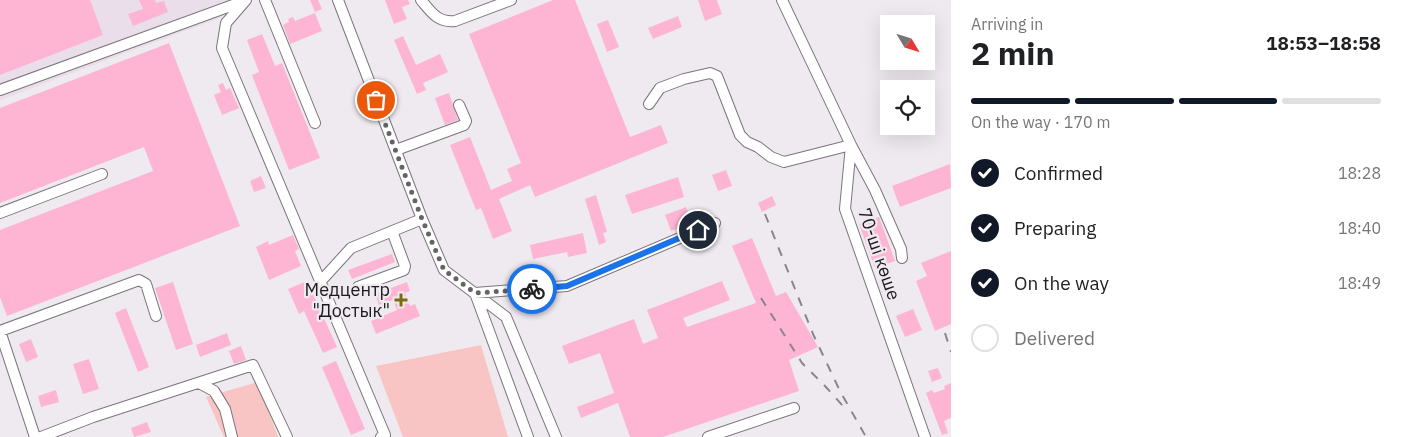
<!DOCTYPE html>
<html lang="en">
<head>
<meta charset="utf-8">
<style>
	:root { --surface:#fff; --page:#f6f6f6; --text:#202124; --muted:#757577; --line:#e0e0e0; --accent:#111827 }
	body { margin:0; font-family:"IBM Plex Sans",sans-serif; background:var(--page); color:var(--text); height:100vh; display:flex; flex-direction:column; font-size:19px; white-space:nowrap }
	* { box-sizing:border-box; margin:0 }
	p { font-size:16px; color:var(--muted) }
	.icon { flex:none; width:28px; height:28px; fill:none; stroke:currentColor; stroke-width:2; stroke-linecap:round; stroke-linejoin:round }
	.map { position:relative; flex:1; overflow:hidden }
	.side { display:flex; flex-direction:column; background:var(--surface); width:450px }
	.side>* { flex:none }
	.needle { width:32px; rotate:128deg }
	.controls { position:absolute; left:880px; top:15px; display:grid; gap:10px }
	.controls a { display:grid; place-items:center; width:55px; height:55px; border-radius:0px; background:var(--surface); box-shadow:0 5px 20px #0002; font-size:25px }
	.pin { position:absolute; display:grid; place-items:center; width:42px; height:42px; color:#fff; margin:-21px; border:2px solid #fff; border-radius:50%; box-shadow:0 1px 5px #0007 }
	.courier { position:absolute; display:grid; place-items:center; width:50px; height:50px; margin:-25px; border:4px solid #1a73e8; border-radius:50%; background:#fff; color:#222; box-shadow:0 1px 6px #0007 }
	.headline em { font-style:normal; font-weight:700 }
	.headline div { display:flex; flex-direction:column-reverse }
	.headline { display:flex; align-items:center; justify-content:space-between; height:85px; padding:0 20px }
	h1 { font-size:32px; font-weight:700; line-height:38px }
	.bar { display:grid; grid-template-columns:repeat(4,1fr); gap:8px 5px; align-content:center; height:60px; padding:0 20px }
	.bar i { height:6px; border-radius:4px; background:var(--line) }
	.bar .selected { background:var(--accent) }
	.bar p { grid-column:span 4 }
	ol { padding:0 20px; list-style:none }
	li { display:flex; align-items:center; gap:15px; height:55px }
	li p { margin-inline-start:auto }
	li .icon { padding:5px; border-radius:50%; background:var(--accent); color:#fff; stroke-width:4 }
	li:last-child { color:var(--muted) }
	li i { width:28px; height:28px; border:2px solid var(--line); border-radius:50% }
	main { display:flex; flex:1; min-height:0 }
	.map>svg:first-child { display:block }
</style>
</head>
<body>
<main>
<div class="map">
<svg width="951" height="437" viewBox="0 0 951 437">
	<rect width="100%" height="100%" fill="#efeaf0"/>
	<path fill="#e9deea" d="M0,0H241L220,18L0,100Z"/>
	<path fill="#f8c5c4" d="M481,345L508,437H403L376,366Z
		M258,382L278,437H224L206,397Z"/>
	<path fill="#fdb5d3" d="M0,0H90L103,35L0,75Z
		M139,0H155L156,3L164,1L168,12L133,26L128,14L143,9Z
		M310,0H318L322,9L315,12Z
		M385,0H408L410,4L402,7L407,19L394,24Z
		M553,0H575L630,137L661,125L668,143L535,197L530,185L499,199L512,231L493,239L481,208L476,210L450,145L470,137L491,190L512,181L507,169L521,163L469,34Z
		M698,0H717L722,14L705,21Z
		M315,13L322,31L290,44L283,25L289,22L288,19L293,17L295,21Z
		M678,16L682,27L653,39L648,28Z
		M608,20L619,47L607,52L597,24Z
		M262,34L275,66L282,63L320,158L289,170L252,75L259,72L247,40Z
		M403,36L416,65L440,54L448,72L423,83L426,90L417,94L394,40Z
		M169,43L240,226L7,316L0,297V230L153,171L144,147L0,203V108Z
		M223,83L226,90L230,88L239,108L222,115L214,95L221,92L218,85Z
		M449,93L458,120L445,125L435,98Z
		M950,164L951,188L900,207L892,186Z
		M726,170L732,186L718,191L712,175Z
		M261,176L266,188L254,192L250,181Z
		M678,177L684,197L632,214L625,195Z
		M596,195L607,232L603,233L606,242L599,245L585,199Z
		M772,196L776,205L762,212L758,203Z
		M686,207L692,223L671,231L665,215Z
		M879,217L895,261L875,268L859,224Z
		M583,233L587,253L568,257L567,252L533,259L530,245Z
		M293,235L299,249L295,251L301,266L269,280L256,247L268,241L269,245Z
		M752,238L776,296L786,292L818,347L789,360L799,391L663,437H630L618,403L581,418L577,407L614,393L600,353L569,364L562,346L634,319L643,344L658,338L647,310L722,281L730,300L683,318L687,327L756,303L732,246Z
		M951,251V324L935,331L916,281L927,276L921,263Z
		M392,254L395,262L352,279L348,270Z
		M307,281L337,347L323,353L304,311L299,314L288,289Z
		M173,282L193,344L176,350L155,288Z
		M407,282L410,291L405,293L410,306L415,304L420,316L376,334L371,321L397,310L393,300L379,305L375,294Z
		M126,308L149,367L138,372L115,313Z
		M913,309L922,330L905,337L896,316Z
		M227,333L231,345L200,357L196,345Z
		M31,339L38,357L26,362L19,344Z
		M241,346L246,360L234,364L229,351Z
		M89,359L99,389L83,394L73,364Z
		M336,361L365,429L351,435L322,367Z
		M938,368L942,378L932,382L928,371Z
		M951,383V418L944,421L948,433L942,435L926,393L932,390L934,393L945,389L944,386Z
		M56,390L59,402L41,407L38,396Z
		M147,422L151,432L134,437L131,428Z"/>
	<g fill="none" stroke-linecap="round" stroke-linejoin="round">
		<defs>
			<path id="minor" d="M246,0L226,23L222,48L385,435L381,437
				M265,0L315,123
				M338,0L422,219L444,270L506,317L556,437
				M421,0C431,12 438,23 455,21L511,0
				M782,0L851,145L845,209L925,437
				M0,90L244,1
				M649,104L660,88L684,79L710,73L717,76L740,135L747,142L758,147L771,157L784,162L851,145L875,190L901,249L902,258
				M396,150L464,125L466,121L459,105
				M0,213L102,174
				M321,281L351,248L422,219
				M358,287L404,270L405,266L392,231
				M0,331L139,280L146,284L156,316
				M0,331L35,437
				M199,383L214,391L225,409L232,437
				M41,437L93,417L253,365L287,437
				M528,437L475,293L567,286L715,223
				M708,437L794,408"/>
		</defs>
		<use href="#minor" stroke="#7a757b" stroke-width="12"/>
		<use href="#minor" stroke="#fff" stroke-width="10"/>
		<path stroke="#898589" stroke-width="2" stroke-dasharray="9 9" stroke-linecap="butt" d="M765,214L813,334L840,391L866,437
			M761,298L802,363L825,386L843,406
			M945,333L951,352"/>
	</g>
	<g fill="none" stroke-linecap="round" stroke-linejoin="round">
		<path stroke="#666366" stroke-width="5" stroke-dasharray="0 9" d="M376,100L422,219L444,270L475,293L532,289"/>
		<path stroke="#1a73e8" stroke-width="6" d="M532,289L567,286L698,230"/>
	</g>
	<path fill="#786e0b" stroke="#efeaf0" stroke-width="2" d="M398.5 292.5h5v5h5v5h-5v5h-5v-5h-5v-5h5z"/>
	<g text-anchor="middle" stroke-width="4.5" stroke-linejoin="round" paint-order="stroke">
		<g font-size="18" fill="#1c1a1c" stroke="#efeaf0">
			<text transform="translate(879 254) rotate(71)" y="6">70-ші көше</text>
		</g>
		<g font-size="18" fill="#1c1a1c" stroke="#efeaf0" text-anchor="end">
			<text x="390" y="296">Медцентр<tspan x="390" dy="21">"Достык"</tspan></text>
		</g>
	</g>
</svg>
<div class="controls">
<a><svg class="needle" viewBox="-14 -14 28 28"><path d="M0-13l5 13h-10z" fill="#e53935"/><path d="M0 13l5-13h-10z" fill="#757577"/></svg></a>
<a><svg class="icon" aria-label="locate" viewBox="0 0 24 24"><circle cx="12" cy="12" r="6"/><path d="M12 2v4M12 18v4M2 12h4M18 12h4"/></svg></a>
</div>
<div class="pin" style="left:376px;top:100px;background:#ea580c"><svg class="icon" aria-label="bag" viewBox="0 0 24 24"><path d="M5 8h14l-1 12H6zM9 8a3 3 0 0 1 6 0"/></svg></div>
<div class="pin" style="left:698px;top:230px;background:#1f2937"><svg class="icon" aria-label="home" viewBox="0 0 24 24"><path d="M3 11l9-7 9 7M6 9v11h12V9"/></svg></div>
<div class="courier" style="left:532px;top:289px"><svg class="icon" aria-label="bike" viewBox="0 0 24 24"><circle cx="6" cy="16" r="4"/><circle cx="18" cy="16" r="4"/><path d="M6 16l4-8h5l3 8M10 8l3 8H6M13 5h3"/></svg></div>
</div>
<section class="side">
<div class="headline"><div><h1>2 min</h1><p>Arriving in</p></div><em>18:53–18:58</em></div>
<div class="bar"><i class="selected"></i><i class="selected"></i><i class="selected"></i><i></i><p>On the way · 170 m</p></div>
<ol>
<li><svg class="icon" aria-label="check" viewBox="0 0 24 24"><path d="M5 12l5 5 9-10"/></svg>Confirmed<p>18:28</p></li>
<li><svg class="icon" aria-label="check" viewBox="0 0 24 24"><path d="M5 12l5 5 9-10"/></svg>Preparing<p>18:40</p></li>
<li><svg class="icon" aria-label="check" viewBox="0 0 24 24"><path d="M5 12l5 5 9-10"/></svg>On the way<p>18:49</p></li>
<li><i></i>Delivered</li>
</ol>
</section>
</main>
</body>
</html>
